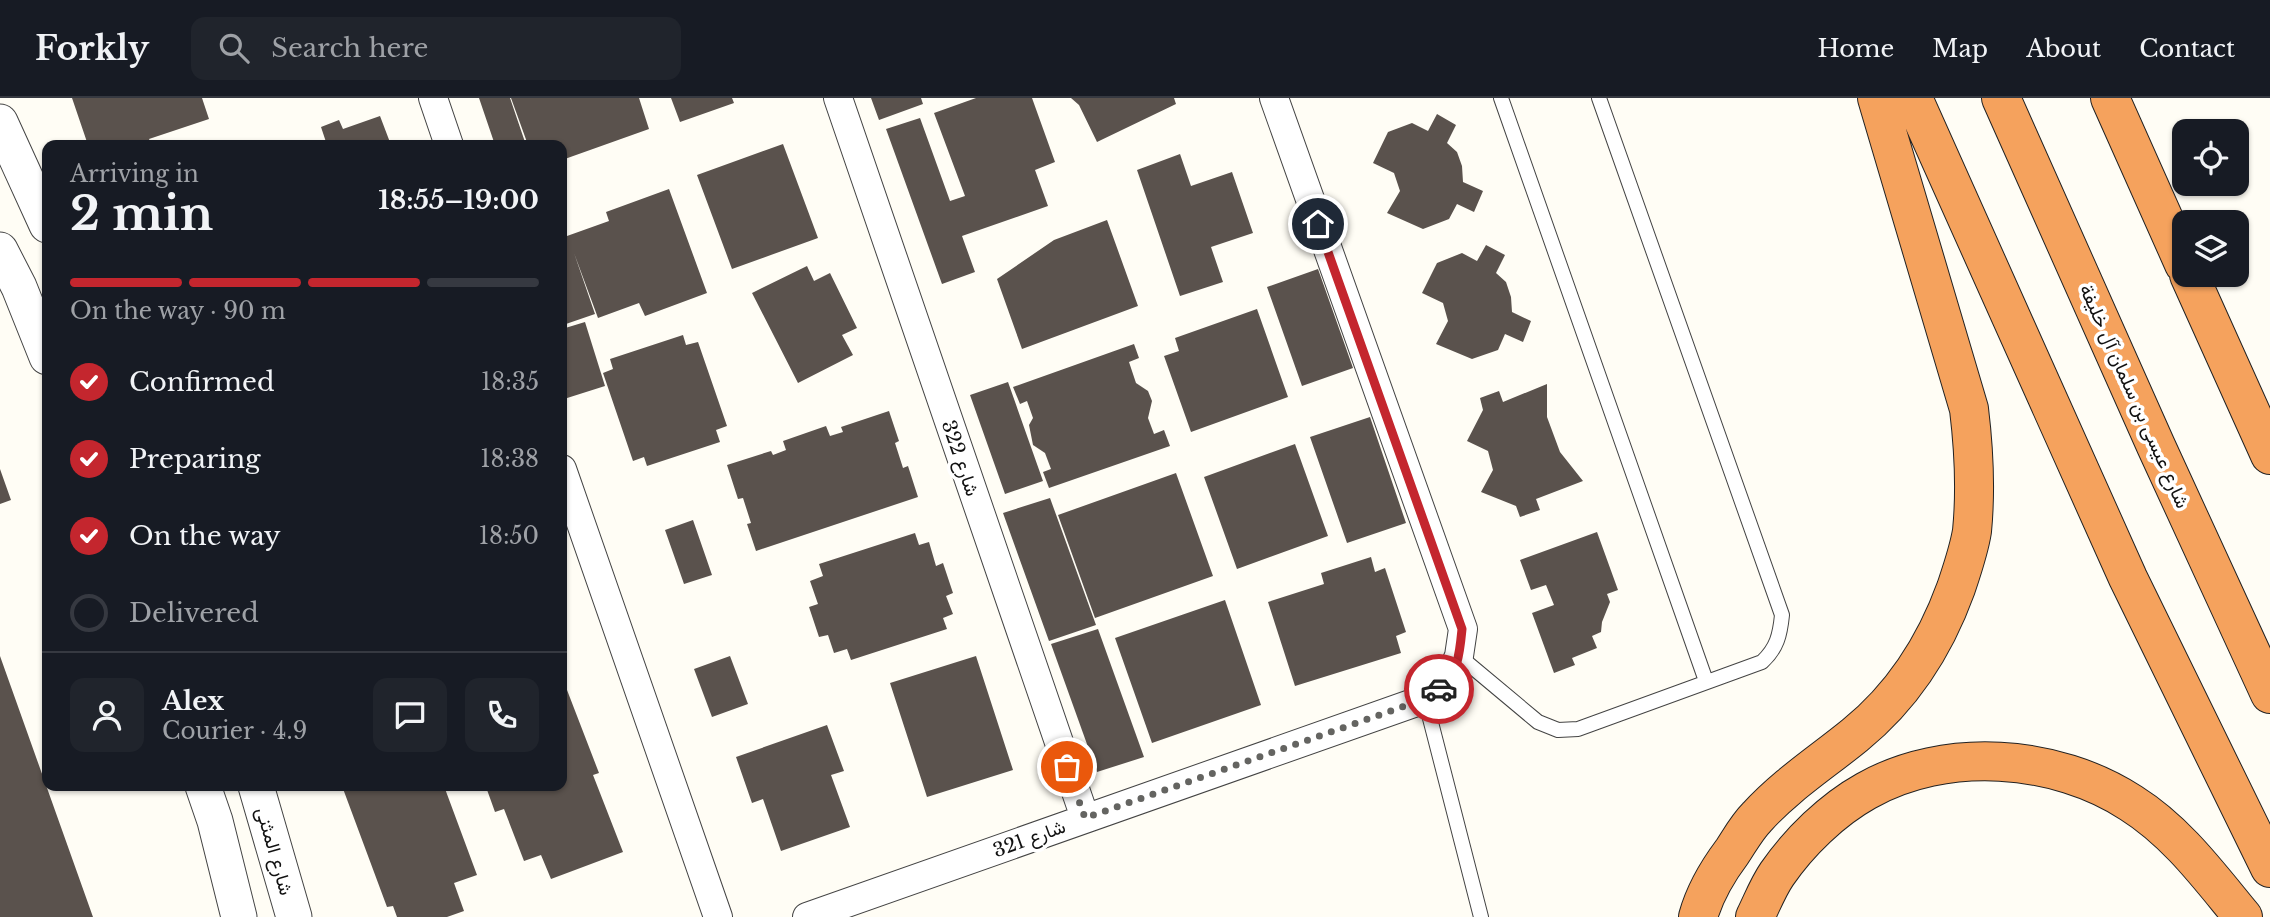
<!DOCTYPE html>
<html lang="en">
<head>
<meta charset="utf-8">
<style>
	:root { --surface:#171b24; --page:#20242c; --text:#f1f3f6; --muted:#9ea1a6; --line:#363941; --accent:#c4262e }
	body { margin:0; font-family:"Libre Baskerville",Vazirmatn,serif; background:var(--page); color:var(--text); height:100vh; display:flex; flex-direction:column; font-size:26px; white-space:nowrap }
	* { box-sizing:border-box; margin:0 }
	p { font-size:23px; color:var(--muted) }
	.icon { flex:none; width:38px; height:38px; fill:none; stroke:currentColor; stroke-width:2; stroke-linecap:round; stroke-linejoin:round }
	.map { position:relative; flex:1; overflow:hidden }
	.details { position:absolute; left:42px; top:42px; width:525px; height:651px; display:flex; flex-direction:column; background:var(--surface); border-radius:14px; box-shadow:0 2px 5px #0004 }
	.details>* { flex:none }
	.buttons { position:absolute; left:2172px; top:21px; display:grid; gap:14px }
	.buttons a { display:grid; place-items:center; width:77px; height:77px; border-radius:14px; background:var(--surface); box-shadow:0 2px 5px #0004; font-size:35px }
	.pin { position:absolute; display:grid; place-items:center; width:60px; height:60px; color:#fff; margin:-30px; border:4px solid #fff; border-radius:50%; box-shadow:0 2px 7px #0007 }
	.courier { position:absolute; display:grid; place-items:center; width:70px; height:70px; margin:-35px; border:5px solid #c4262e; border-radius:50%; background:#fff; color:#222; box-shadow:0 2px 9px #0007 }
	.overview em { font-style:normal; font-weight:800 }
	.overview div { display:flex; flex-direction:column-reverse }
	.overview { display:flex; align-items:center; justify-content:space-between; height:119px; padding:0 28px }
	h1 { font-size:46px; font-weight:800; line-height:52px }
	.bar { display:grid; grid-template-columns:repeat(4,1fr); gap:10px 7px; align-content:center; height:84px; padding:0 28px }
	.bar i { height:9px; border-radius:5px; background:var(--line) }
	.bar .active { background:var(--accent) }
	.bar p { grid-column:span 4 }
	.line { display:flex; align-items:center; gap:18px; padding:0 28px; border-top:2px solid var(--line) }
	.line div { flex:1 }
	.round { display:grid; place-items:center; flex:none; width:74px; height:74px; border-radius:14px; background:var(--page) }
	ol { padding:0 28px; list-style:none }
	li { display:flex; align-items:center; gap:21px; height:77px }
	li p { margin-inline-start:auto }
	li .icon { padding:7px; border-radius:50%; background:var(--accent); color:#fff; stroke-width:4 }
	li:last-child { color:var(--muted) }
	li i { width:38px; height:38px; border:4px solid var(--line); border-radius:50% }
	header { display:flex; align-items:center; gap:42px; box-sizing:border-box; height:98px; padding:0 35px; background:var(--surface); border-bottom:2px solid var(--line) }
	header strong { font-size:33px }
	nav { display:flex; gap:38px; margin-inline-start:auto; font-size:24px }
	.search { width:490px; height:63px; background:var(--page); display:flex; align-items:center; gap:18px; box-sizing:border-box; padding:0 24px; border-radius:14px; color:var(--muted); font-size:26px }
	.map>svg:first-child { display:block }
</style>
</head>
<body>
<header>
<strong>Forkly</strong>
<div class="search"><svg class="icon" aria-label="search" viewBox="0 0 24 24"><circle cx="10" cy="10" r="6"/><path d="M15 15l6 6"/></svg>Search here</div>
<nav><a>Home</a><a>Map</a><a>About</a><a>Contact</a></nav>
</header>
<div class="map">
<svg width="2270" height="819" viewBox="0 0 2270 819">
	<rect width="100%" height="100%" fill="#fffdf5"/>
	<path fill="#5a524d" d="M72,0H202L209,21L149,41L152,47H88Z
		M479,0H510L526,47H495Z
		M511,0H639L649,31L562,62V47H528Z
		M671,0H732L734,5L680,24Z
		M871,0H921L923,6L879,22Z
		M976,0H1032L1055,64L1035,72L1048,108L962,138L975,174L942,186L886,31L920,20L950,103L965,98L934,15Z
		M1071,0H1174L1176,6L1097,44L1079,7Z
		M1437,16L1456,27L1447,45L1457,54L1462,68L1463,84L1483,93L1474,114L1457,106L1449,121L1423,131L1387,115L1400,93L1394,75L1373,65L1388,34L1412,25L1428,33Z
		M380,18L391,47H327L321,29L339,22L343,31Z
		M783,46L818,140L732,171L697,77Z
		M1180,56L1191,88L1232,74L1253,135L1211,149L1223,184L1180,198L1137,72Z
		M669,91L707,195L645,218L639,205L598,220L574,155L595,216L563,227L562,125L567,138L609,123L606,114Z
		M1107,122L1138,208L1022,251L997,181L1054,142Z
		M1486,147L1505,157L1496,175L1506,184L1511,199L1512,214L1531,223L1523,244L1505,236L1498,252L1472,261L1436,246L1448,223L1443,205L1422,195L1437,165L1462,155L1477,163Z
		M807,168L814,183L830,175L857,230L842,237L853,257L798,285L752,195Z
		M1318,171L1353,270L1302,288L1267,189Z
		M1257,211L1288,299L1191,334L1164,258L1179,253L1175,240Z
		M585,224L605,288L564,301L562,292V231Z
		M683,237L686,247L698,244L727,328L716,332L720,344L647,368L644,359L633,363L603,275L613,271L610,261Z
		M1134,246L1139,260L1129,264L1136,285L1148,293L1152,303L1148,320L1154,336L1164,332L1170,348L1049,390L1043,374L1051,371L1045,355L1033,347L1029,327L1033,320L1027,303L1020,306L1013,289Z
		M1008,284L1043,383L1005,396L970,297Z
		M1547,286V319L1560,354L1583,383L1536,401L1540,412L1520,419L1516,408L1481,394L1493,372L1488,353L1467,343L1483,312L1480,300L1499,293L1503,304Z
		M889,313L899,343L895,345L903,370L908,368L918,399L756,453L747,426L751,425L743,400L738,401L727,367L771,353L773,357L786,352L783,343L826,328L830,338L843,334L841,329Z
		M1370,319L1406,425L1347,445L1310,339Z
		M1295,346L1328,438L1237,471L1204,379Z
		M0,371L11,402L0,406Z
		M1176,375L1213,478L1095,520L1058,417Z
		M1050,400L1096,527L1049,543L1003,415Z
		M693,422L712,477L684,486L665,432Z
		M1597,434L1618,492L1607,496L1610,504L1602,524L1601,534L1592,538L1597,550L1572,560L1575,567L1554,575L1532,515L1554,507L1546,487L1531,492L1520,462Z
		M915,435L919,447L929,444L936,468L943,465L953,495L946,498L953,516L943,520L947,531L851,562L847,551L834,555L828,537L819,539L809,509L818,506L810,483L823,478L819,466Z
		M1371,459L1375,474L1385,470L1406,534L1396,538L1401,555L1295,588L1268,504L1324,486L1321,475Z
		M1225,502L1261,607L1152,645L1115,540Z
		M1098,531L1144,659L1097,674L1051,546Z
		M0,558L93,819H0Z
		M730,558L748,606L712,619L694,571Z
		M976,558L1013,672L927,699L890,585Z
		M562,579L599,675L593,677L623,754L551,781L541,757L524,763L504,711L495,714L486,689L562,688Z
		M827,627L844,673L831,677L850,729L781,753L763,701L752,705L736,659Z
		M342,688H444L477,777L454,785L464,813L447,819H397L393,808L387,809Z"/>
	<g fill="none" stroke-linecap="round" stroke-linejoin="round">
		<defs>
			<path id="service" d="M1501,0L1706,583
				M1459,558L1538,624L1558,632L1578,631L1762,564C1777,550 1780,537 1782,517L1599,0
				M1425,601L1481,819"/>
			<path id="minor" d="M433,0L449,47
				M838,0L1085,720
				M562,371L718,819
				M807,819L1425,601L1447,586L1459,558L1463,531L1274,0"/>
			<path id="tertiary" d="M0,24L47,127
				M0,152L19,189L47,259
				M203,688L215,723L239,819
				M256,688L294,819"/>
			<path id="motorway" d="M1913,0L2128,480L2270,770
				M2001,0L2156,348L2270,596
				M2110,0L2184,166
				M2189,177L2270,357
				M1698,819C1705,794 1717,774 1732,754C1740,742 1747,729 1757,719C1786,687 1822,664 1855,637C1903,598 1935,548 1956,490C1962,472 1969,452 1972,433C1976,392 1974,352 1969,311L1877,0
				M1755,819C1762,805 1768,789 1777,776C1799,744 1832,712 1866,693C1945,648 2056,656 2131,705C2177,734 2209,778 2243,819"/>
		</defs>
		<use href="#service" stroke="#444" stroke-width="16"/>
		<use href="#minor" stroke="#444" stroke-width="30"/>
		<use href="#tertiary" stroke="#444" stroke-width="37"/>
		<use href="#motorway" stroke="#222" stroke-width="40"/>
		<use href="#service" stroke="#fff" stroke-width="14"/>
		<use href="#minor" stroke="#fff" stroke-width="28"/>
		<use href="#tertiary" stroke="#fff" stroke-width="35"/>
		<use href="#motorway" stroke="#f5a25d" stroke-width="38"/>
	</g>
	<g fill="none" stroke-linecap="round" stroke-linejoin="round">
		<path stroke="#646461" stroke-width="7" stroke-dasharray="0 12.6" d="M1067,669L1085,720L1425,601L1439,591"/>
		<path stroke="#c4262e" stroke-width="9" d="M1318,126L1462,531C1460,552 1458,579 1439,591"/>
	</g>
	<g text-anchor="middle" stroke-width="7" stroke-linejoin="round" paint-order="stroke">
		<g font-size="19" fill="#111" stroke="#fff">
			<text transform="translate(2135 298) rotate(66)" y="7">شارع عيسى بن سلمان آل خليفة</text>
			<text transform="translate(961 360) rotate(71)" y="7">شارع 322</text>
			<text transform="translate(1029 740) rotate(-20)" y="7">شارع 321</text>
			<text transform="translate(275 753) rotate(74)" y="7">شارع المثنى</text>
		</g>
	</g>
</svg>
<div class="buttons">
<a><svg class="icon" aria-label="locate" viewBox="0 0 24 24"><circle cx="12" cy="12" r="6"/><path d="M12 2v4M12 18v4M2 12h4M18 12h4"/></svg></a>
<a><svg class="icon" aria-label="layers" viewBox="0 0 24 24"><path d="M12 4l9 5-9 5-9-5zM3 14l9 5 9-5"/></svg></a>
</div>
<div class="pin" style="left:1067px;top:669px;background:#ea580c"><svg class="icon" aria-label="bag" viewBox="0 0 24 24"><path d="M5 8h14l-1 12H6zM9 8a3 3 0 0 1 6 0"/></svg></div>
<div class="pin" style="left:1318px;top:126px;background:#1f2937"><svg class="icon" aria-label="home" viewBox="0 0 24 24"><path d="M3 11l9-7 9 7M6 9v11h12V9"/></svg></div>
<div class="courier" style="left:1439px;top:591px"><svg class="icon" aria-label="car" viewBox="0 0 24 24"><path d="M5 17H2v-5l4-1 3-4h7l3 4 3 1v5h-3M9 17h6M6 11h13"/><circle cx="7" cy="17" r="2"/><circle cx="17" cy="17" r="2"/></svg></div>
<section class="details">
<div class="overview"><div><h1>2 min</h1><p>Arriving in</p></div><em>18:55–19:00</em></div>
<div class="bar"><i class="active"></i><i class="active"></i><i class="active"></i><i></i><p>On the way · 90 m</p></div>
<ol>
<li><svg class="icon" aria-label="check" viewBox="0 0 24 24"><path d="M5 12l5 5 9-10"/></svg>Confirmed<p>18:35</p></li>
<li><svg class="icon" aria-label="check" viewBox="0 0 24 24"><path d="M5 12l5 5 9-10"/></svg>Preparing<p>18:38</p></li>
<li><svg class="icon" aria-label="check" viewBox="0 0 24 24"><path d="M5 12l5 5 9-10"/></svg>On the way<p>18:50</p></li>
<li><i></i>Delivered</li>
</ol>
<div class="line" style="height:126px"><a class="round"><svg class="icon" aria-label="person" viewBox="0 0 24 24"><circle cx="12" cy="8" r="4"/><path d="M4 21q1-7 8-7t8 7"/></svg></a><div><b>Alex</b><p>Courier · 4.9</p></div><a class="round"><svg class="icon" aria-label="chat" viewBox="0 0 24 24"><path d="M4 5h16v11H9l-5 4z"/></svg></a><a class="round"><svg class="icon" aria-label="phone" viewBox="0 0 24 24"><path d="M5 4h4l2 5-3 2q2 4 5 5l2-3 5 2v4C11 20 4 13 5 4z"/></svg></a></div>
</section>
</div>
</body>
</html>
